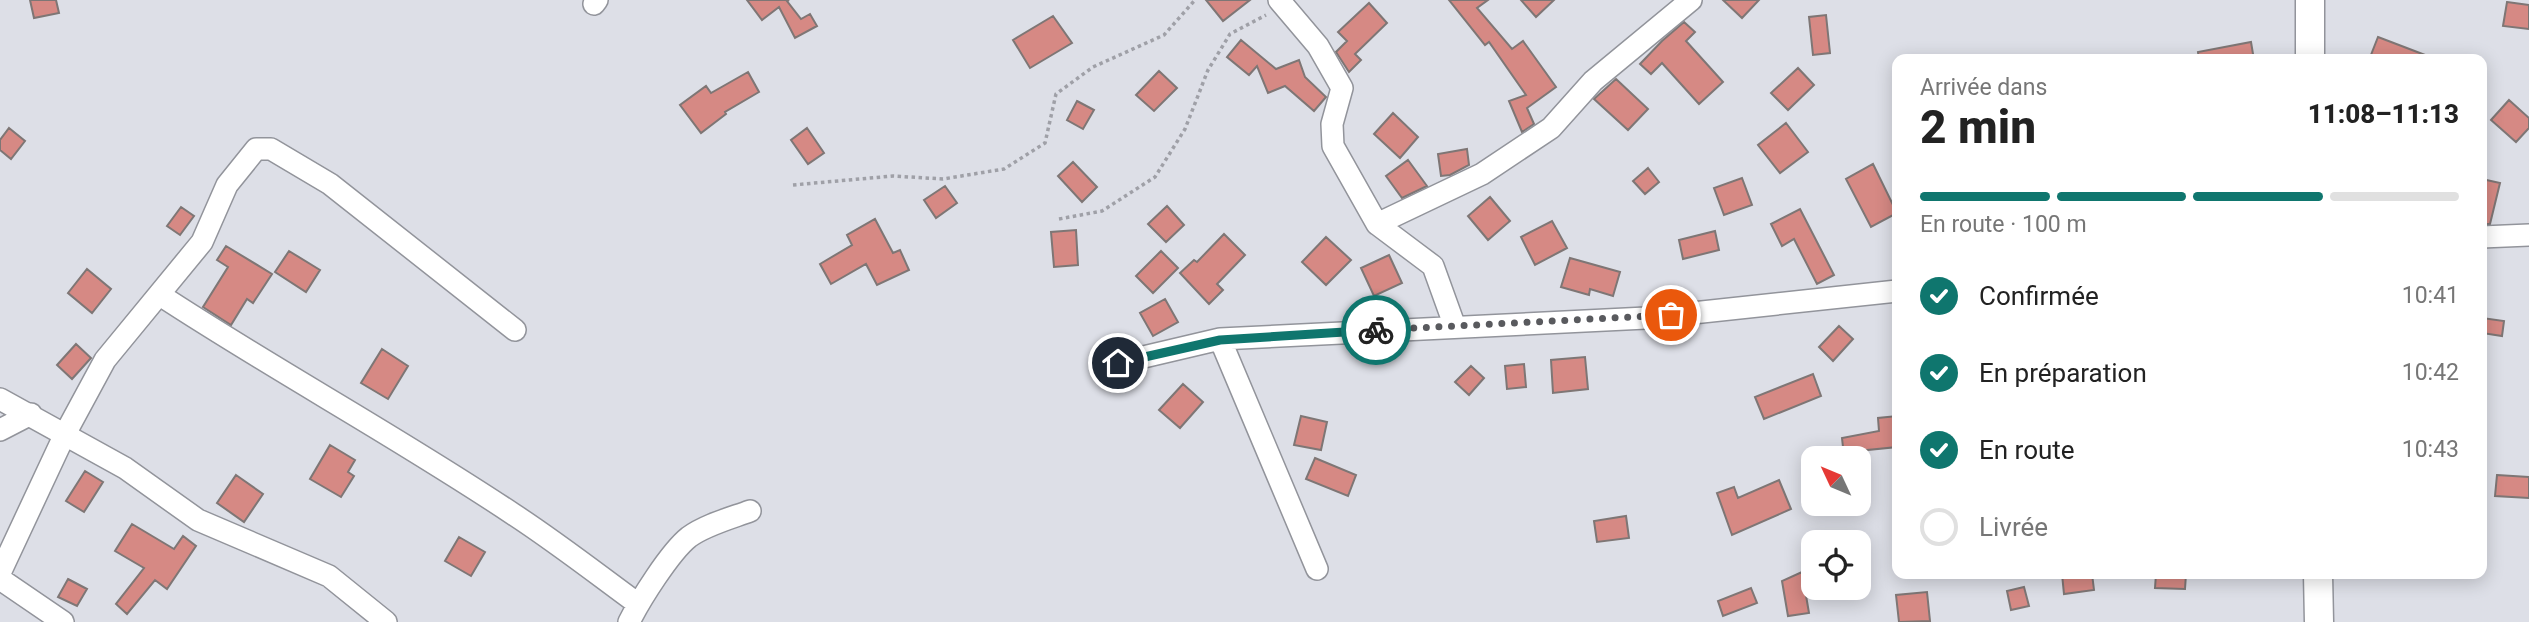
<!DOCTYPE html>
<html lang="fr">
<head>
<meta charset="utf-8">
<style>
	:root { --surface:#fff; --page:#f2f2f2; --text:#222; --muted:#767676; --line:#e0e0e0; --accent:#0f766e }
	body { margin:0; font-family:Roboto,sans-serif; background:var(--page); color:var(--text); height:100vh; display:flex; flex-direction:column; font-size:26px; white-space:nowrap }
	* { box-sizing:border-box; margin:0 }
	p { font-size:23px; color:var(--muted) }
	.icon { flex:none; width:38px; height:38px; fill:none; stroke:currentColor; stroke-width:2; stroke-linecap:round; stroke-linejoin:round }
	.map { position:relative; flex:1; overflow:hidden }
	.drawer { position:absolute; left:1892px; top:54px; width:595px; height:525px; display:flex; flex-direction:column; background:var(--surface); border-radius:14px; box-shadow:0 4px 18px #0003 }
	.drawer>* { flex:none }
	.needle { width:46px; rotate:314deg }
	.tools { position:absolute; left:1801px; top:446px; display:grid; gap:14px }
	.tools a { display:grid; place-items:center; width:70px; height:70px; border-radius:14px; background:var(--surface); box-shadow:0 4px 18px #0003; font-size:35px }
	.pin { position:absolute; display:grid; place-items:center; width:60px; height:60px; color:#fff; margin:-30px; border:4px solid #fff; border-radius:50%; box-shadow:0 2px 7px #0007 }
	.courier { position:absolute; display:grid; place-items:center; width:70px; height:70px; margin:-35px; border:5px solid #0f766e; border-radius:50%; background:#fff; color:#222; box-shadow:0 2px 9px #0007 }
	.overview em { font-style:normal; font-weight:800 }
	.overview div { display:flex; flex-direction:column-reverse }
	.overview { display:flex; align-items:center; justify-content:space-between; height:119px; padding:0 28px }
	h1 { font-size:46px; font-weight:800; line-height:52px }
	.bar { display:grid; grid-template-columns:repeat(4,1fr); gap:10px 7px; align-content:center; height:84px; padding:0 28px }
	.bar i { height:9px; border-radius:5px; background:var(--line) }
	.bar .selected { background:var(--accent) }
	.bar p { grid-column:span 4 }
	ol { padding:0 28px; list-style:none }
	li { display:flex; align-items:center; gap:21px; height:77px }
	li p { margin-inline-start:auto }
	li .icon { padding:7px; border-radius:50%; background:var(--accent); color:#fff; stroke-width:4 }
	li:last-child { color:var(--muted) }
	li i { width:38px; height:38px; border:4px solid var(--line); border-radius:50% }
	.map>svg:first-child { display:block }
</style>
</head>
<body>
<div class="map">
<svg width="2529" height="622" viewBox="0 0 2529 622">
	<rect width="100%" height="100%" fill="#dddfe7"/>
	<path fill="#d68984" stroke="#7e7675" stroke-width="2" d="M30,0H56L59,13L34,18Z
		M747,0H789L787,1L801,19L810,14L817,26L795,38L779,7L762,20Z
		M1206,0H1250L1223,21Z
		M1449,0H1488L1477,8L1512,49L1523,41L1556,87L1527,108L1534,124L1522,132L1509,101L1526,95L1489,42L1485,45Z
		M1521,0H1554L1536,17Z
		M1723,0H1759L1742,18Z
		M2507,2L2529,5V29L2503,26Z
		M1369,3L1387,23L1355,54L1361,60L1349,72L1336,52L1347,41L1338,32Z
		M1826,15L1830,53L1813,55L1809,17Z
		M1053,16L1072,43L1030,68L1013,40Z
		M1684,22L1695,32L1686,41L1723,82L1699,104L1662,63L1651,74L1640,64L1662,41Z
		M2378,37L2433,58V60H2369Z
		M1241,40L1276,69L1299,60L1305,77L1326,97L1314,111L1285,86L1268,93L1257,66L1249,75L1227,57Z
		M2251,42L2254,60H2199L2198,52Z
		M1798,68L1814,85L1788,110L1771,93Z
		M1159,71L1177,88L1154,111L1136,95Z
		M748,72L759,92L725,112L726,114L701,133L680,105L706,86L711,93Z
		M1616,79L1648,109L1628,130L1594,99Z
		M2509,100L2529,118V128L2516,142L2491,120Z
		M1077,101L1094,110L1083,129L1067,120Z
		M1393,113L1418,137L1400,158L1374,134Z
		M1786,123L1808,152L1780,173L1758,145Z
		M9,128L25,141L11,159L0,150V140Z
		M807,128L824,153L808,164L791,140Z
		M1467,149L1469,165L1450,175L1441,176L1438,154Z
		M1408,160L1427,186L1402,198L1386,176Z
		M1073,162L1097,187L1082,202L1058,176Z
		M1873,164L1897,213L1871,227L1846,179Z
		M1648,168L1659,182L1645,194L1633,181Z
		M1742,178L1752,205L1724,215L1714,188Z
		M2482,179L2500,183L2490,224H2482Z
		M945,186L957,203L936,218L924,200Z
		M1490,197L1510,221L1488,240L1468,216Z
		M1167,206L1184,225L1166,242L1148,224Z
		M181,207L194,216L180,235L167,226Z
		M1800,209L1834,275L1817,284L1794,239L1782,246L1771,224Z
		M875,219L893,253L900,250L909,270L877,285L866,264L831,284L820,264L852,245L847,235Z
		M1552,221L1567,248L1535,265L1521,237Z
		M1076,230L1078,265L1054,267L1051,232Z
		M1715,231L1719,250L1683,259L1679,240Z
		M1224,234L1245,255L1217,284L1223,290L1209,304L1180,273L1194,260L1197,262Z
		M1326,237L1351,260L1326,285L1302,262Z
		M226,246L272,274L253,303L247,299L231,325L203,307L228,267L217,260Z
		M289,251L320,270L306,292L275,272Z
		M1161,251L1178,268L1153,293L1136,276Z
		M1389,255L1402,283L1374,296L1361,268Z
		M1570,258L1620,272L1613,296L1590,289L1589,295L1561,287Z
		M87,269L111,289L92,313L68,293Z
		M1165,299L1178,322L1153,336L1140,313Z
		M2482,318L2504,321L2502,336L2482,333Z
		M1839,326L1853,339L1833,361L1819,347Z
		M76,344L91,358L72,379L57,365Z
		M382,349L408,366L388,399L361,383Z
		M1585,357L1588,389L1553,393L1551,360Z
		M1524,364L1526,387L1507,389L1505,366Z
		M1471,366L1484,378L1469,395L1455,382Z
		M1813,374L1821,396L1764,419L1755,397Z
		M1183,384L1203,402L1180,428L1159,410Z
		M1301,416L1327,422L1321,450L1294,445Z
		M1897,416V447L1858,451V454L1844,456L1842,438L1879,431L1878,418Z
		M330,445L355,460L348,472L354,476L341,497L310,479Z
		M1315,458L1356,475L1348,496L1306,479Z
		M85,471L103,482L84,512L66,501Z
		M236,475L263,494L244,522L217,503Z
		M2497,475L2529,477V498L2495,496Z
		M1779,480L1791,509L1732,535L1717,493L1734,487L1738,498Z
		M1626,516L1629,538L1597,542L1594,521Z
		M132,524L174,549L183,536L196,546L167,589L155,580L127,614L116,604L144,568L115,551Z
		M459,537L485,552L471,576L445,561Z
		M1802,572L1809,613L1788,616L1782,581Z
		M2062,574H2092L2094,590L2064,594Z
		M2156,574H2186L2185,589L2155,588Z
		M68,579L87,589L77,606L58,597Z
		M2024,587L2029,606L2011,610L2007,591Z
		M1751,588L1757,603L1723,616L1718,601Z
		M1927,592L1930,621L1899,622L1896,595Z"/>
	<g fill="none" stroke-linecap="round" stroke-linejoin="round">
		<defs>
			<path id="minor" d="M1279,0L1318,46L1342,88L1332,124L1333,146L1377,224L1433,266L1455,327
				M594,4L597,0
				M1377,224L1482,174L1551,128L1593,81L1691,0
				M2482,237L2529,235
				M160,295C276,371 398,437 513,514C556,542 597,574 638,604
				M1220,339L1317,569
				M1118,363L1220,339L1646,318L1897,291
				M0,399L125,468L198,520L329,576L386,622
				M0,430L31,414
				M0,573L65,434L105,360L202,242L227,185L256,149H271L330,184L515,330
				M0,579L63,622
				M629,622C640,600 670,552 689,537C705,525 731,518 750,511"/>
			<path id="major" d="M2310,0V60
				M2318,574L2319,622"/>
		</defs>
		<use href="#minor" stroke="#92949b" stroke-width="24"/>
		<use href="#major" stroke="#92949b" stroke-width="31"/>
		<path stroke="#9fa0a7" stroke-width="3.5" stroke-dasharray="3.5 3.5" stroke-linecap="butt" d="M793,185L893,176L943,179L1004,169L1045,143L1056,94L1093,67L1164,35L1195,0
			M1059,219L1102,211L1155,177L1185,129L1208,70L1230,34L1266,15"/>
		<use href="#minor" stroke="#fff" stroke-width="21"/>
		<use href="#major" stroke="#fff" stroke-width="28"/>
	</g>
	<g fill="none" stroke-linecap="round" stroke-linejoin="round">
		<path stroke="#595a5e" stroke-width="7" stroke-dasharray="0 12.6" d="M1376,330L1671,315"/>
		<path stroke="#0f766e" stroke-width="9" d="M1118,363L1220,340L1376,330"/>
	</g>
</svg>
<div class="tools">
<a><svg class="needle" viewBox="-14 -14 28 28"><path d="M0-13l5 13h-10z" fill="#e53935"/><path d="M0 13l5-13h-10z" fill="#767676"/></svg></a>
<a><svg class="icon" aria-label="locate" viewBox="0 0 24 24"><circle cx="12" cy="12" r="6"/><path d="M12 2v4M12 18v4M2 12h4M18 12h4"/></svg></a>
</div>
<div class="pin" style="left:1671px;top:315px;background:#ea580c"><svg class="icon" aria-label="bag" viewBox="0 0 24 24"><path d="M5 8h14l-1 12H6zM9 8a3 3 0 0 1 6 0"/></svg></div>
<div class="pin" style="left:1118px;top:363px;background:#1f2937"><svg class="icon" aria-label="home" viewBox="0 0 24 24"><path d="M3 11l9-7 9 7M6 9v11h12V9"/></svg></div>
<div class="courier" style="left:1376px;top:330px"><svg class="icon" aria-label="bike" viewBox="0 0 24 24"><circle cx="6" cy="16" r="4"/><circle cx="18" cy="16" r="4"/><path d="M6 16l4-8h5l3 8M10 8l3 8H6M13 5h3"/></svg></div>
<section class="drawer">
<div class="overview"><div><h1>2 min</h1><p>Arrivée dans</p></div><em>11:08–11:13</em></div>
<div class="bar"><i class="selected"></i><i class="selected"></i><i class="selected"></i><i></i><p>En route · 100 m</p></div>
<ol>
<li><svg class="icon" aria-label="check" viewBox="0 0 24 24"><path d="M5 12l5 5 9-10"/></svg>Confirmée<p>10:41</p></li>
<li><svg class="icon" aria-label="check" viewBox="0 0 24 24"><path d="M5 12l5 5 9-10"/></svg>En préparation<p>10:42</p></li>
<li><svg class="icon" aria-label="check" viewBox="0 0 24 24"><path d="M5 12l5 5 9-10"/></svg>En route<p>10:43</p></li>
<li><i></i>Livrée</li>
</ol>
</section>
</div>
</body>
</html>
